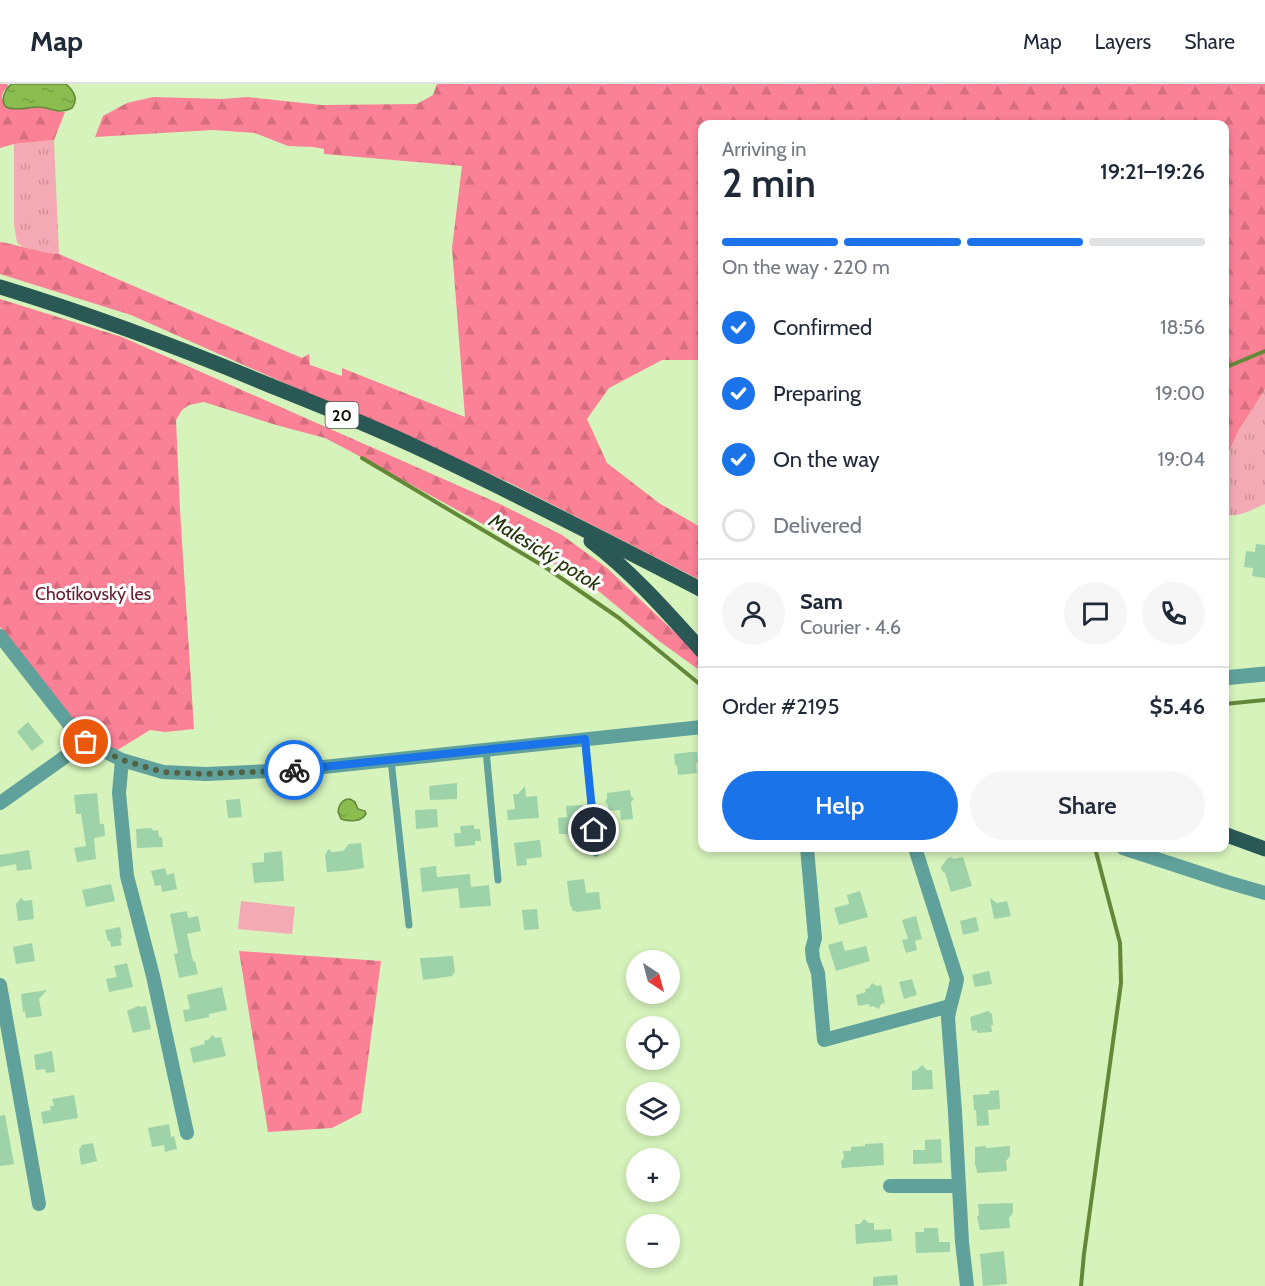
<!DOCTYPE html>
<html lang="en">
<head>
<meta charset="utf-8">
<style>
	:root { --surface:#fff; --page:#f6f6f7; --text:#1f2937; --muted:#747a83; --line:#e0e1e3; --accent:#1a73e8 }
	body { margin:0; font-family:Cabin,sans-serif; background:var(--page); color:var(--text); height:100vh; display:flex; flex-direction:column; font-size:22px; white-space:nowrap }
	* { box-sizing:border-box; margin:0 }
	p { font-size:20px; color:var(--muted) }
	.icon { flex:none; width:33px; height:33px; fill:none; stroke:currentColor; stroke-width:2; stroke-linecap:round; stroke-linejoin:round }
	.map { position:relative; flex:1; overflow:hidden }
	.side { position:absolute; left:698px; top:36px; width:531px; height:732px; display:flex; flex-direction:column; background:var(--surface); border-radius:12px; box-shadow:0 3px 9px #0003 }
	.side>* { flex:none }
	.needle { width:39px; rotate:144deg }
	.tools { position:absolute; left:626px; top:866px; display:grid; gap:12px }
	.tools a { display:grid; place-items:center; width:54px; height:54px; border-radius:50%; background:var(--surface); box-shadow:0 3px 9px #0003; font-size:30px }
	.pin { position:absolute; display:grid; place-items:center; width:51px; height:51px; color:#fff; margin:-26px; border:3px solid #fff; border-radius:50%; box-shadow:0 2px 6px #0007 }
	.courier { position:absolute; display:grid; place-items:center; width:60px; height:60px; margin:-30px; border:4px solid #1a73e8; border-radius:50%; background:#fff; color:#222; box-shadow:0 2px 8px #0007 }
	.overview em { font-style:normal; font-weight:600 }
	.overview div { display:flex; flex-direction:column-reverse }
	.overview { display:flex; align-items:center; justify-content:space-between; height:102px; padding:0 24px }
	h1 { font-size:39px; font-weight:600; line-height:45px }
	.bar { display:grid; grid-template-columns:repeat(4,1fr); gap:9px 6px; align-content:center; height:72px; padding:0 24px }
	.bar i { height:8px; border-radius:4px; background:var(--line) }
	.bar .current { background:var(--accent) }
	.bar p { grid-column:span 4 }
	.line { display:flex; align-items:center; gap:15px; padding:0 24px; border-top:2px solid var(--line) }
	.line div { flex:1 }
	.round { display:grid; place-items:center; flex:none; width:63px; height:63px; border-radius:32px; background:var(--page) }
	ol { padding:0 24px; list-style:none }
	li { display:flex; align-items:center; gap:18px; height:66px }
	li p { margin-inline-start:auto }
	li .icon { padding:6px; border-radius:50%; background:var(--accent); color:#fff; stroke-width:4 }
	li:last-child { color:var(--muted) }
	li i { width:33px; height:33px; border:3px solid var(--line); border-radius:50% }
	.action { display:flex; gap:12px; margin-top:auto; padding:12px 24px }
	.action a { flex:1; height:69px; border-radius:36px; background:var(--accent); color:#fff; font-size:24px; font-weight:600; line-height:69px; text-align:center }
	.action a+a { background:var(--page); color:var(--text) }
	header { display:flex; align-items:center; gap:36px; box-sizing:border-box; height:84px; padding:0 30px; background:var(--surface); border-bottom:2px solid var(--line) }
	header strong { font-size:28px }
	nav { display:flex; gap:33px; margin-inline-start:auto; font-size:21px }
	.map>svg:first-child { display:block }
</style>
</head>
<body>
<header>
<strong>Map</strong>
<nav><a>Map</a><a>Layers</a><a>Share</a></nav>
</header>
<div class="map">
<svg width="1265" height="1202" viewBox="0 0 1265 1202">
	<defs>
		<pattern id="grass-tufts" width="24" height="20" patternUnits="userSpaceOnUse" patternTransform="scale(1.5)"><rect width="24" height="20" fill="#f4aab5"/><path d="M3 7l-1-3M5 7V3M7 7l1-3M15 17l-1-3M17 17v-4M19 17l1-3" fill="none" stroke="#d0919a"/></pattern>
		<pattern id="forest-firs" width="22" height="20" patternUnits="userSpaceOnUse" patternTransform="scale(1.5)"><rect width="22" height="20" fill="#fb8197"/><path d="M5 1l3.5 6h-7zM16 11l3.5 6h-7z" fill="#d66e80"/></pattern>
		<pattern id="water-ripples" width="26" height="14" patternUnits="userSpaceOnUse" patternTransform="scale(1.5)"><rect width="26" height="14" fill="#8abc4f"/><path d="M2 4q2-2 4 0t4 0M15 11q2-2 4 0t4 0" fill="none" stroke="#76a143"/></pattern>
	</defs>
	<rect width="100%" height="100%" fill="#d6f3bb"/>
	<path fill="url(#grass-tufts)" d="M54,56L59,170C45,169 29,167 17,159L14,140V60Z
		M1265,305V420C1253,425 1237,435 1224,430V379L1239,346Z"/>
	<path fill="url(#forest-firs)" d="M0,0H7L8,2L3,8L2,13L7,23C18,26 30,22 41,23C49,24 57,28 65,28L54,56L14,60L0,64Z
		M437,0H1265V305L1239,346L1224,378V40H702V276H662L609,304L587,335L607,379L659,419L702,444V497L510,399L131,231L0,190V158C20,161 39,169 59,170L302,274L309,270L310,281L342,292V284L465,333L452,164L462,82L324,70V65L314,63L288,62L255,49L213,46L95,53L103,32L127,19L153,13L222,15L247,13L322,21L417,20L433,11Z
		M0,215L122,253L500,420L562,451L607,484L702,574V588L659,557L596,505L530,466L348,366L325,354L276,341L204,318L189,321L182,326L176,336L180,426L194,645L165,648L150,646L116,667L93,656L51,611L0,543Z
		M239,867L381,877L361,1029L332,1044L268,1048Z"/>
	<path fill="#f4aab5" d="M241,817L295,823L292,850L238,845Z"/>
	<path fill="url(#water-ripples)" stroke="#638938" stroke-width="1.5" d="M12,0H66C74,7 79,15 72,24C59,31 53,24 40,23C30,22 15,28 6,23C0,17 5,4 12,0Z
		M350,715L355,718L358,725L365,727L366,730C361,738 350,738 341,735L338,728C339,720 342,715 350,715Z"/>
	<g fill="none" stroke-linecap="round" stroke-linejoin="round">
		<path stroke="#638938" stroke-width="4" d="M1224,284L1265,267
			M362,374L545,483L619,534L702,602
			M1224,620L1265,616
			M1081,1202L1084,1170L1121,899L1120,859L1095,764"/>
	</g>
	<path fill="#9ed2a8" d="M1256,460L1265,461V494L1252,492L1253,484L1244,483L1246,467L1255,468Z
		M28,638L44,658L32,667L17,648Z
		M690,668H697L698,679H696L697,689L678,691L677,681H675L674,670Z
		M457,699V715L430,716L429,702Z
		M525,702L526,713L537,712L539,734L508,736L507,726L515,725L513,710H518Z
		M630,706L631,712L634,715L631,718L633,735L621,736L620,726L609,727L608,721L605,718L607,714V709Z
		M97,709L100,740H104L105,752L94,754L96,775L77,778L74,764L86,762L81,730H76L74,711Z
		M240,715L242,733L228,734L226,716Z
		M583,721L585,748L572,749L569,753L566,750H559L558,734L567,733L566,722Z
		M437,725L438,743L416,745L415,726Z
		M474,741V745H480L481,757H475V761L455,763L454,749H461L460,742Z
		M151,744L154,747L158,746L159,753H162L163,763L137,764L136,745Z
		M540,756L542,773L526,775L527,781L517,782L514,759Z
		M361,759L364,784L344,787L327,788L325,771L329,765L332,768L343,767L349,760Z
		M29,766L32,785L17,787L16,780L0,783V771Z
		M282,767L284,797L254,799L252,779L264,778V769Z
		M951,773L954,775L963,773L972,802L951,808L945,789L942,787L941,783L947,775Z
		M436,782L437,793L470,790L471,803L489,801L491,822L460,824L458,804L422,808L420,784Z
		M165,784L167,791L174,789L177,805L162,808L161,801L155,802L151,787Z
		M584,795L586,809L599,808L601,825L577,828L572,826V823L570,822L567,797Z
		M111,800L115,817L86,823L82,806Z
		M860,807L868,833L839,841L834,824L849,820L847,811Z
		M21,814L24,817L32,816L34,835L18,837L16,820Z
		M990,814L997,819L1007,817L1011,832L994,835Z
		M537,825L539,845L524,846L522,826Z
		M187,827L188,834L198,832L201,847L187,850L193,877H195L198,890L179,894L174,870L178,869L170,830Z
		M916,832L922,855L915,857L917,866L906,869L902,856L908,855L902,836Z
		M976,833L979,847L963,851L960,837Z
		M120,843L122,854L120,855L122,861L111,863L110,857H108L105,846Z
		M842,857L845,867L866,862L870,877L836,887L828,861Z
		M32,859L35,877L16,880L13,863Z
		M453,872L455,889L452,890L453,892L423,896L420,874Z
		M127,879L133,903L109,908L106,895L117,893L114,882Z
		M989,887L992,900L975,903L972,891Z
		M912,895L917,911L904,915L899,898Z
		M872,899L877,902L881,901L885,919L881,920L879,925L873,922L870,923L869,920L858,922L856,911L866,908L865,905L869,904Z
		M222,903L227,926L209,930V933L185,938L183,926L190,925L187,911Z
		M47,906L39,915L42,932L26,934L25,927L23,928L21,910Z
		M138,922L141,923L146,922L151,945L133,949L127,927Z
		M988,927L992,930L993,941H991L992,948L977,949V946L972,947L970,933Z
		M212,951L216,954L221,953L226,972L193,979L190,964L205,960L204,957L209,955Z
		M52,967L55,988L46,989L45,985L36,986L34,971Z
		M922,981L927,986H932L933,1005L912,1006V987L917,986Z
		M999,1006L1000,1025L988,1026L989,1041L977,1042L976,1026H974L973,1011L990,1010L989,1007Z
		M74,1011L78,1034L43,1040L41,1028L51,1026L50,1022H54L52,1015Z
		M5,1031L14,1080L0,1082V1032Z
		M169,1040L171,1053L174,1052L177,1065L165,1068L164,1061L152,1063L148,1044Z
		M941,1055L942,1079L913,1080V1066H925V1056Z
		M93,1059L97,1077L81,1081L79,1066L82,1061Z
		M883,1059L884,1081L842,1084L841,1077L844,1074L843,1067H851V1063L865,1062V1060Z
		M986,1062V1064L1010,1062V1072L1006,1077L1007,1087L977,1089L976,1082L975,1081V1063Z
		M1013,1119V1129L1009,1134L1010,1144L980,1146L977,1133L979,1131L978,1120Z
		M864,1135L869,1139H874V1146L891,1145L892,1157L856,1160L855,1140H860Z
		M924,1144H938L939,1158H950V1168L916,1169L915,1148H924Z
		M1004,1167L1007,1200L983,1202L980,1170Z
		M897,1191L898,1201L873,1202V1193Z"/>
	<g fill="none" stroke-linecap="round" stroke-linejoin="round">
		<path stroke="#60a19c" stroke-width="7" d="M585,655L596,769
			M486,666L498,796
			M391,676L409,841"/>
		<path stroke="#60a19c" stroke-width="14" d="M0,552L72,644L86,658L122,676L163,688L206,690L295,686L702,643
			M122,676L119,709L127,792L153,892L187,1049
			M0,719L86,658
			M807,764L815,854L812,865L813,875L818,889L824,956L950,922
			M915,764L957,895C955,908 950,920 948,934L955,1028L962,1158L967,1202
			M1123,764L1227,798L1265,809
			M0,901L39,1120
			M890,1102H958"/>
		<path stroke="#60a19c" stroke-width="15" d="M1224,594L1265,590"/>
		<path stroke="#2a5855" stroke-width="15" d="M0,203C89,230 178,263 264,299C314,319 365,339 414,362C511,407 607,457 702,506
			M591,457C633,489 667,528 702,567
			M1224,750L1265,765"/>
	</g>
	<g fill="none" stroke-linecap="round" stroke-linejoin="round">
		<path stroke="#516142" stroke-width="6" stroke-dasharray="0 10.8" d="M86,658L122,676L163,688L206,690L294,686"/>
		<path stroke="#1a73e8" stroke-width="8" d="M294,686L585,655L594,746"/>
	</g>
	<g text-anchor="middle" stroke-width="6" stroke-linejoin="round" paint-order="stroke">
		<rect fill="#fff" stroke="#53594d" stroke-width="1.5" x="325.5" y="318" width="33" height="26" rx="4.5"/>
		<g font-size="16" font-weight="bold" fill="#091201">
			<text x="342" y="337">20</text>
		</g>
		<g font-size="18" fill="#64192c" stroke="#fff">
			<text x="93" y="516">Chotíkovský les</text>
		</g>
		<g font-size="20" font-style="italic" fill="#223508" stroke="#fff">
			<text transform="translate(545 468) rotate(32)" y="7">Malesický potok</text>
		</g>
	</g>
</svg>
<div class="tools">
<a><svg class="needle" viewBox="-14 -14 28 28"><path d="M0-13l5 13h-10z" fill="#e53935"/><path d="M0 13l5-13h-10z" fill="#747a83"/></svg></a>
<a><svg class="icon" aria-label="locate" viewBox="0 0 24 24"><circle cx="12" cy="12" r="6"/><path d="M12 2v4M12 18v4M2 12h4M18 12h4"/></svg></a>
<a><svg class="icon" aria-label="layers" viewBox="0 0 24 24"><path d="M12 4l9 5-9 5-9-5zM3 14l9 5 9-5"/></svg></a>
<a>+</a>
<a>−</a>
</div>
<div class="pin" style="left:86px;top:658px;background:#ea580c"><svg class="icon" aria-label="bag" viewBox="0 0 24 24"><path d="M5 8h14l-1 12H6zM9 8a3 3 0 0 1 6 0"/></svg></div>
<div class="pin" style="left:594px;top:746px;background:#1f2937"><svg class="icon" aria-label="home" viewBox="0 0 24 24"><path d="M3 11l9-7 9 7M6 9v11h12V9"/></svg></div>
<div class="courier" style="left:294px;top:686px"><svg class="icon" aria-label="bike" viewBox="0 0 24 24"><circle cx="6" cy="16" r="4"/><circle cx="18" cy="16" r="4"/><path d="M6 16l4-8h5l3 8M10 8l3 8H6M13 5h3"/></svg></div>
<section class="side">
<div class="overview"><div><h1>2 min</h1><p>Arriving in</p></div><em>19:21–19:26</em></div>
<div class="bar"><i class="current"></i><i class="current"></i><i class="current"></i><i></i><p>On the way · 220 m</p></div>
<ol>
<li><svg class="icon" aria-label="check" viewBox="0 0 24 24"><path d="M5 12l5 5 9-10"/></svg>Confirmed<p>18:56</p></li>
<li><svg class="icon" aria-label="check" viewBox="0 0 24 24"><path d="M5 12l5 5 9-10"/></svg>Preparing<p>19:00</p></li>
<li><svg class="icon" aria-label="check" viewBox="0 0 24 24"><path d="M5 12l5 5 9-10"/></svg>On the way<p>19:04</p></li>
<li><i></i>Delivered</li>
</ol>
<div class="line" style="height:108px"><a class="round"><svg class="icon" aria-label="person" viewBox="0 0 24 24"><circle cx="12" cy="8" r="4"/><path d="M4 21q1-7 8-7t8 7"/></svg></a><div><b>Sam</b><p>Courier · 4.6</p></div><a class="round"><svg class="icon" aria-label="chat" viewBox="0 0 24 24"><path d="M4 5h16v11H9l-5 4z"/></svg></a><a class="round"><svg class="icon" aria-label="phone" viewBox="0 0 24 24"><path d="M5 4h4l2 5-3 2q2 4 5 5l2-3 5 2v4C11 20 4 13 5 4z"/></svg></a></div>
<div class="line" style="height:78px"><div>Order #2195</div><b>$5.46</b></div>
<div class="action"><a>Help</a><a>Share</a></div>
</section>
</div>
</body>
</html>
